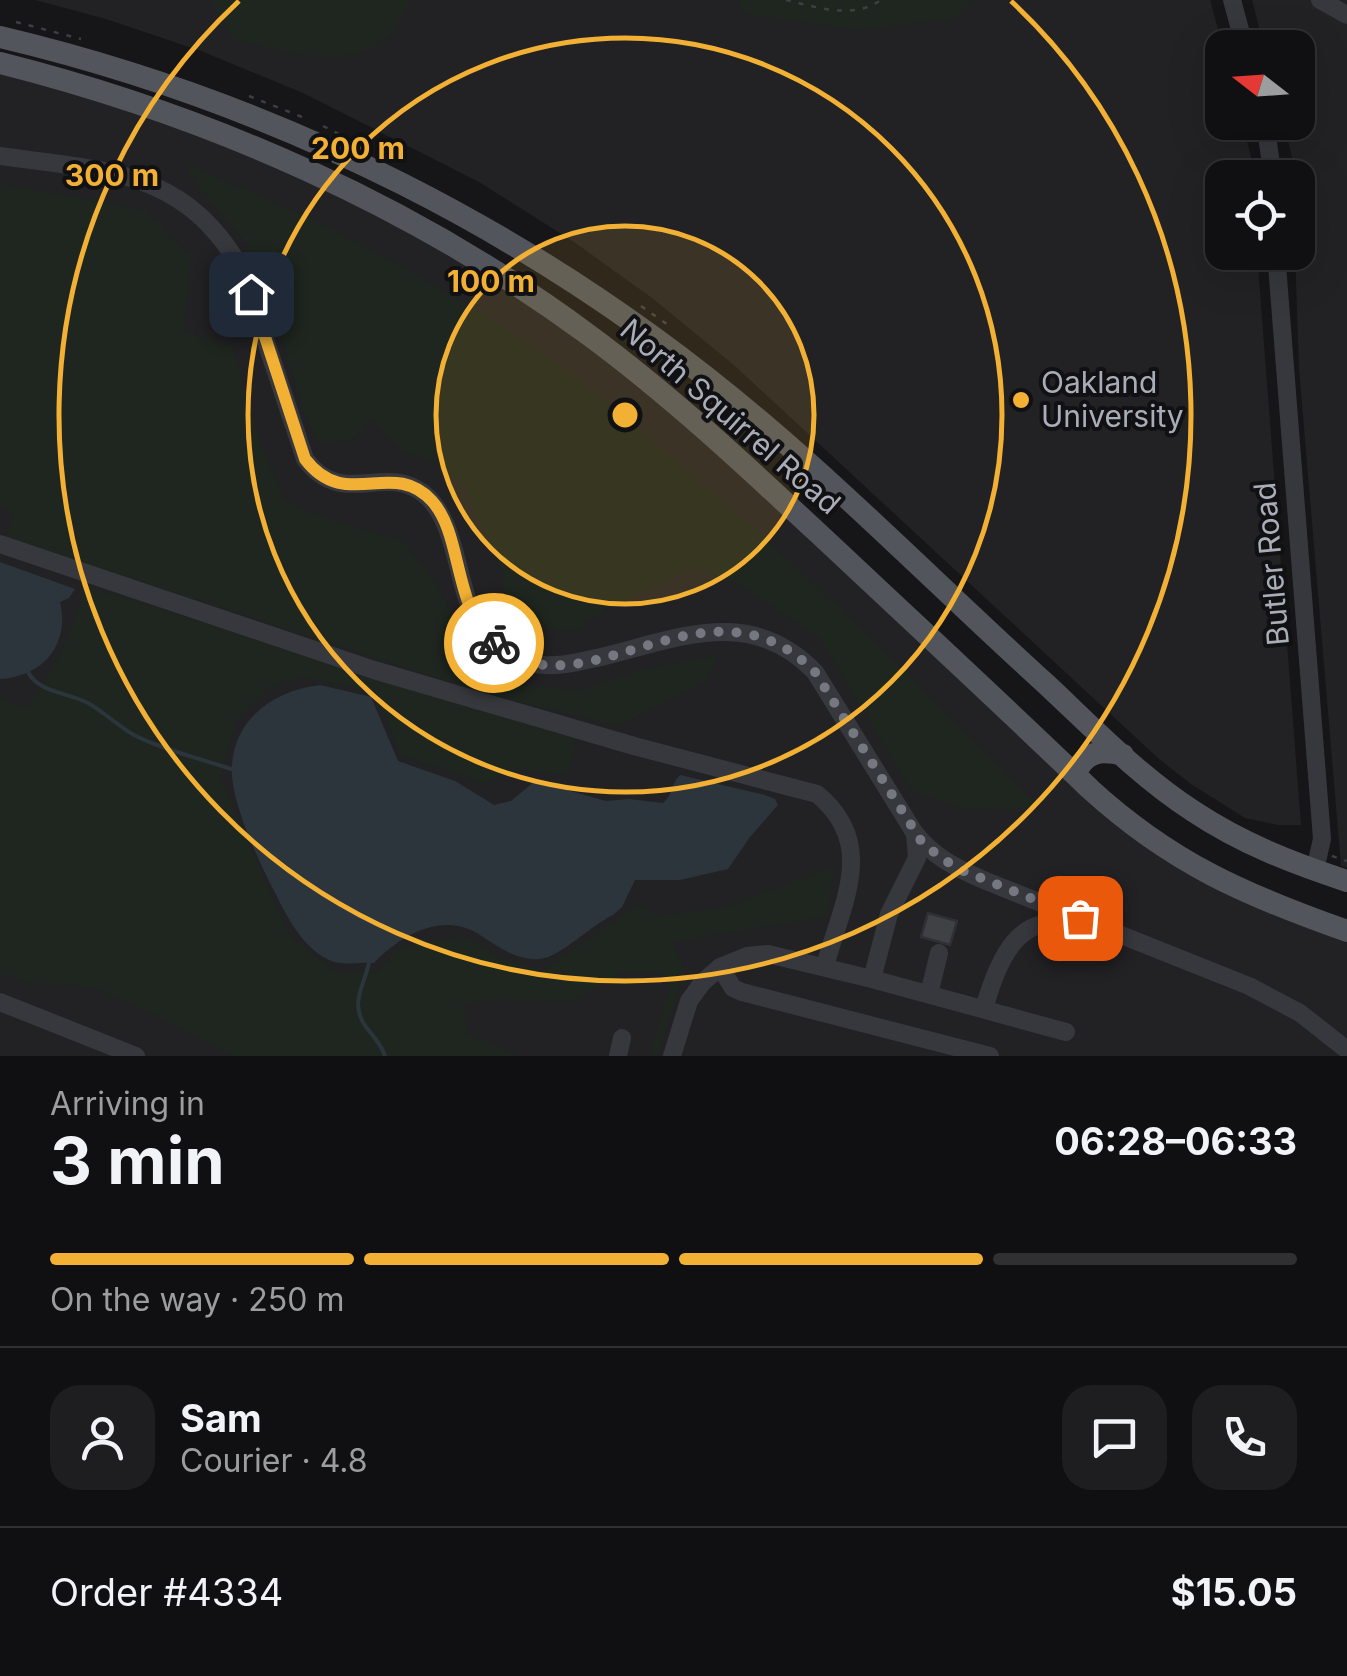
<!DOCTYPE html>
<html lang="en">
<head>
<meta charset="utf-8">
<style>
	:root { --surface:#101012; --page:#1e1e20; --text:#f1f3f6; --muted:#9c9d9f; --line:#303032; --accent:#f2b134 }
	body { margin:0; font-family:Inter,sans-serif; background:var(--page); color:var(--text); height:100vh; display:flex; flex-direction:column; font-size:38px; white-space:nowrap }
	* { box-sizing:border-box; margin:0 }
	p { font-size:32px; color:var(--muted) }
	.icon { flex:none; width:55px; height:55px; fill:none; stroke:currentColor; stroke-width:2; stroke-linecap:round; stroke-linejoin:round }
	.map { position:relative; height:1056px; overflow:hidden }
	.details { display:flex; flex-direction:column; background:var(--surface); flex:1 }
	.details>* { flex:none }
	.needle { width:65px; rotate:287deg }
	.buttons { position:absolute; left:1205px; top:30px; display:grid; gap:20px }
	.buttons a { display:grid; place-items:center; width:110px; height:110px; border-radius:20px; background:var(--surface); box-shadow:0 10px 40px #0002,0 0 0 2px var(--line); font-size:50px }
	.pin { position:absolute; display:grid; place-items:center; width:85px; height:85px; color:#fff; margin:-42px; border-radius:20px; box-shadow:0 5px 15px #0006 }
	.courier { position:absolute; display:grid; place-items:center; width:100px; height:100px; margin:-50px; border:8px solid #f2b134; border-radius:50%; background:#fff; color:#222; box-shadow:0 2px 12px #0007 }
	.overview em { font-style:normal; font-weight:700 }
	.overview div { display:flex; flex-direction:column-reverse }
	.overview { display:flex; align-items:center; justify-content:space-between; height:170px; padding:0 50px }
	h1 { font-size:65px; font-weight:700; line-height:75px }
	.bar { display:grid; grid-template-columns:repeat(4,1fr); gap:15px 10px; align-content:center; height:120px; padding:0 50px }
	.bar i { height:12px; border-radius:8px; background:var(--line) }
	.bar .current { background:var(--accent) }
	.bar p { grid-column:span 4 }
	.line { display:flex; align-items:center; gap:25px; padding:0 50px; border-top:2px solid var(--line) }
	.line div { flex:1 }
	.round { display:grid; place-items:center; flex:none; width:105px; height:105px; border-radius:30px; background:var(--page) }
	.map>svg:first-child { display:block }
</style>
</head>
<body>
<div class="map">
<svg width="1347" height="1056" viewBox="0 0 1347 1056">
	<rect width="100%" height="100%" fill="#161618"/>
	<path fill="#222225" d="M35,0H1210L1223,47L1222,122L1242,123L1251,156L1252,177L1222,178V252L1257,253L1301,825H1278L1245,818L1191,784L1159,759L735,366L652,298L574,242L479,182L303,93L201,51L106,19Z
		M1252,0H1347V868L1341,866L1299,368L1295,253L1298,178L1293,177L1292,157L1284,123L1298,122V48L1264,47Z
		M0,71L153,117L290,171L444,251L556,323L708,441L1110,821L1154,852L1347,941V1056H0Z"/>
	<path fill="#1e261f" d="M211,0H410C381,83 300,55 235,40Z
		M739,0H975L955,18L856,30L746,14Z
		M183,163C314,215 440,281 555,363C590,387 622,417 655,444C791,556 917,681 1039,807L969,810L911,790L819,637L742,586L703,569L677,574L612,606L572,632L528,624L501,595L505,578L465,487L438,462L402,452L371,419L351,441L319,443L304,413L274,313L247,244L205,196Z
		M0,183L145,210L191,257L184,332L232,346L262,447L285,501L336,522L401,539L434,579L467,644L517,685L578,690L652,667L718,655L707,680L619,726L484,693L6,538L14,514L0,507Z
		M86,586L576,739L568,775L520,770L483,783L400,755L376,692L301,677L270,686L236,720L220,778L289,935L337,973H377L399,948L463,935L502,959L542,971L637,905L659,916L728,906L833,867L828,917L672,942L685,969L658,1056L649,1055L672,979L654,972L622,973L570,1002L496,999L462,1004L468,1034L520,1056H232L154,1014L91,987L30,983L0,974V699L26,708C55,670 72,633 86,586Z"/>
	<path fill="#2c353c" d="M0,562L75,589L69,598L60,602C70,645 43,676 0,679Z
		M320,685L371,697L398,761L455,781L494,805L511,801L535,781L606,801L629,799L663,803C673,795 671,783 680,775L765,795L775,799L778,805L750,837L728,869L680,880H635L622,907L613,915C591,925 562,956 540,959C516,961 496,945 477,933C441,912 399,936 374,963C361,962 341,966 329,960C299,946 283,908 269,881C255,853 229,796 232,765C235,717 276,690 320,685Z"/>
	<g fill="none" stroke-linecap="round" stroke-linejoin="round">
		<path stroke="#2c353c" stroke-width="4" d="M28,672C39,693 67,692 88,703C104,712 118,726 134,735C163,750 199,758 231,769
			M369,963C364,986 349,1004 366,1027C374,1037 381,1044 385,1056"/>
	</g>
	<path fill="#404145" stroke="#303034" stroke-width="2.5" d="M928,913L957,921L950,945L921,937Z"/>
	<g fill="none" stroke-linecap="round" stroke-linejoin="round">
		<path stroke="#3d3f44" stroke-width="2.5" stroke-dasharray="5 8" stroke-linecap="butt" d="M786,0C817,7 853,20 881,0
			M16,22L81,39
			M249,96L302,117
			M323,126L343,136
			M641,306L671,327
			M1332,856L1347,861"/>
		<path stroke="#37383d" stroke-width="18" d="M1232,0L1245,48
			M1320,0L1347,15
			M1265,122L1273,178
			M0,156C105,171 184,168 242,270L305,459C342,509 383,463 423,493C474,533 444,648 533,664C557,668 578,662 601,657C679,638 750,605 815,672L914,832C933,857 958,869 986,881L1249,986L1300,1013L1347,1050
			M1276,252L1322,839L1315,870
			M0,544L374,670L634,746L817,794C878,844 842,903 825,966
			M720,967L733,988L742,992L990,1056
			M872,979L889,914L917,858L915,834
			M929,994L939,953
			M0,1002L136,1056
			M984,1009C997,962 1019,905 1079,928
			M618,1056L622,1038
			M672,1056L689,1001L702,983L720,967L747,956L768,954L872,979L1066,1032"/>
		<path stroke="#53555c" stroke-width="22" d="M0,37C279,103 541,235 760,421C858,504 950,597 1046,684C1093,728 1139,776 1193,811C1241,843 1292,863 1347,881
			M0,63C210,116 412,205 586,333C680,402 763,482 848,561C929,637 1010,712 1090,789C1171,863 1245,895 1347,931
			M1075,774C1085,752 1100,749 1123,755"/>
	</g>
	<g fill="none" stroke-linecap="round" stroke-linejoin="round">
		<path stroke="#757880" stroke-width="10" stroke-dasharray="0 18" d="M494,643C582,721 707,562 815,672L923,844L956,868L1080,918"/>
		<path stroke="#f2b134" stroke-width="12" d="M251,294L305,459C346,513 392,457 432,501C463,535 453,607 494,643"/>
	</g>
	<circle cx="625" cy="415" r="189" fill="#f2b134" fill-opacity=".12"/>
	<g fill="none" stroke="#f2b134" stroke-width="5">
		<circle cx="625" cy="415" r="189"/>
		<circle cx="625" cy="415" r="377"/>
		<path d="M1011 1A566 566 0 1 1 239 1"/>
	</g>
	<circle fill="#f2b134" stroke="#111113" stroke-width="4" cx="1021" cy="400" r="10"/>
	<g text-anchor="middle" stroke-width="8" stroke-linejoin="round" paint-order="stroke">
		<g font-size="30" fill="#a8adb8" stroke="#111113" text-anchor="start">
			<text x="1041" y="393">Oakland<tspan x="1041" dy="34">University</tspan></text>
		</g>
		<g font-size="30" fill="#a8adb8" stroke="#111113">
			<text transform="translate(730 417) rotate(41)" y="10">North Squirrel Road</text>
			<text transform="translate(1272 564) rotate(-95)" y="10">Butler Road</text>
		</g>
	</g>
	<circle cx="625" cy="415" r="15" fill="#f2b134" stroke="#111113" stroke-width="5"/>
	<g font-size="30" text-anchor="middle" font-weight="bold" fill="#f2b134" stroke="#111113" stroke-width="8" stroke-linejoin="round" paint-order="stroke">
		<text x="358" y="159">200 m</text>
		<text x="112" y="186">300 m</text>
		<text x="491" y="292">100 m</text>
	</g>
</svg>
<div class="buttons">
<a><svg class="needle" viewBox="-14 -14 28 28"><path d="M0-13l5 13h-10z" fill="#e53935"/><path d="M0 13l5-13h-10z" fill="#9c9d9f"/></svg></a>
<a><svg class="icon" aria-label="locate" viewBox="0 0 24 24"><circle cx="12" cy="12" r="6"/><path d="M12 2v4M12 18v4M2 12h4M18 12h4"/></svg></a>
</div>
<div class="pin" style="left:1080px;top:918px;background:#ea580c"><svg class="icon" aria-label="bag" viewBox="0 0 24 24"><path d="M5 8h14l-1 12H6zM9 8a3 3 0 0 1 6 0"/></svg></div>
<div class="pin" style="left:251px;top:294px;background:#1f2937"><svg class="icon" aria-label="home" viewBox="0 0 24 24"><path d="M3 11l9-7 9 7M6 9v11h12V9"/></svg></div>
<div class="courier" style="left:494px;top:643px"><svg class="icon" aria-label="bike" viewBox="0 0 24 24"><circle cx="6" cy="16" r="4"/><circle cx="18" cy="16" r="4"/><path d="M6 16l4-8h5l3 8M10 8l3 8H6M13 5h3"/></svg></div>
</div>
<section class="details">
<div class="overview"><div><h1>3 min</h1><p>Arriving in</p></div><em>06:28–06:33</em></div>
<div class="bar"><i class="current"></i><i class="current"></i><i class="current"></i><i></i><p>On the way · 250 m</p></div>
<div class="line" style="height:180px"><a class="round"><svg class="icon" aria-label="person" viewBox="0 0 24 24"><circle cx="12" cy="8" r="4"/><path d="M4 21q1-7 8-7t8 7"/></svg></a><div><b>Sam</b><p>Courier · 4.8</p></div><a class="round"><svg class="icon" aria-label="chat" viewBox="0 0 24 24"><path d="M4 5h16v11H9l-5 4z"/></svg></a><a class="round"><svg class="icon" aria-label="phone" viewBox="0 0 24 24"><path d="M5 4h4l2 5-3 2q2 4 5 5l2-3 5 2v4C11 20 4 13 5 4z"/></svg></a></div>
<div class="line" style="height:130px"><div>Order #4334</div><b>$15.05</b></div>
</section>
</body>
</html>
